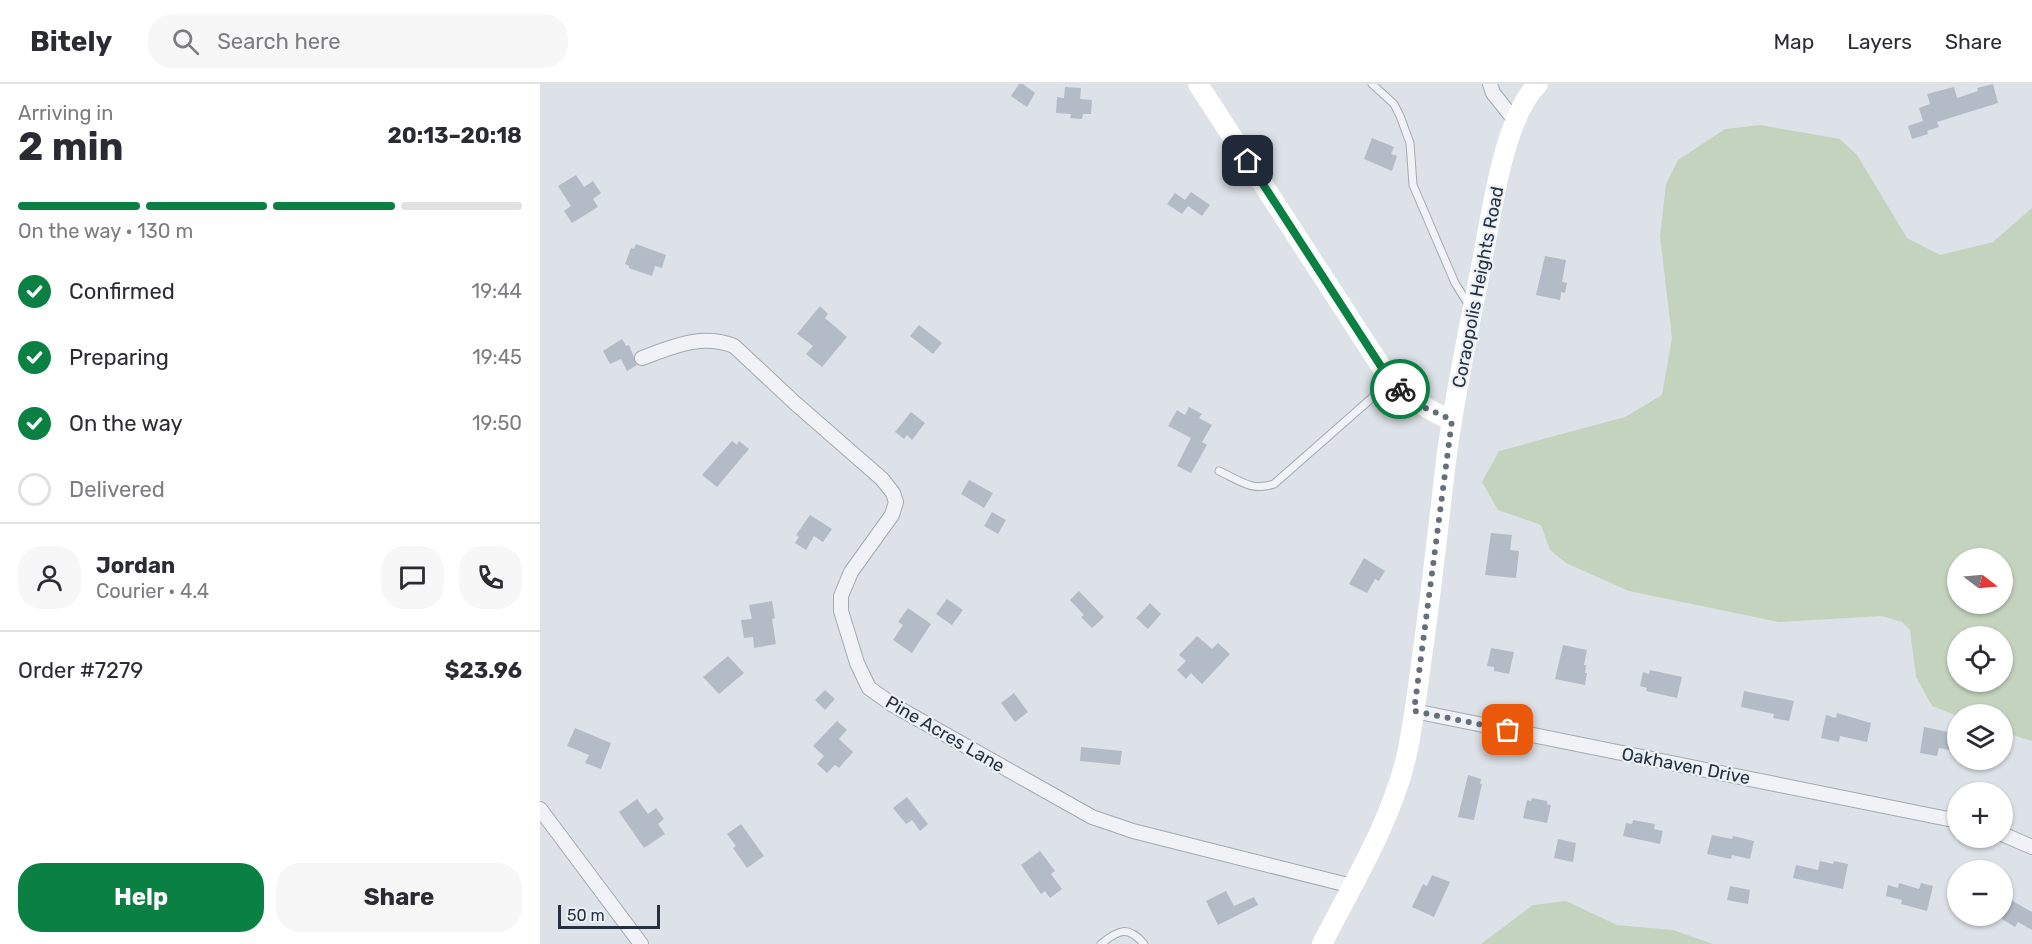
<!DOCTYPE html>
<html lang="en">
<head>
<meta charset="utf-8">
<style>
	:root { --surface:#fff; --page:#f7f7f7; --text:#2b2b33; --muted:#7c7c81; --line:#e1e1e2; --accent:#0b8043 }
	body { margin:0; font-family:Rubik,sans-serif; background:var(--page); color:var(--text); height:100vh; display:flex; flex-direction:column; font-size:22px; white-space:nowrap }
	* { box-sizing:border-box; margin:0 }
	p { font-size:20px; color:var(--muted) }
	.icon { flex:none; width:33px; height:33px; fill:none; stroke:currentColor; stroke-width:2; stroke-linecap:round; stroke-linejoin:round }
	.map { position:relative; flex:1; overflow:hidden }
	.sheet { display:flex; flex-direction:column; background:var(--surface); width:540px }
	.sheet>* { flex:none }
	.needle { width:39px; rotate:106deg }
	.buttons { position:absolute; left:1407px; top:464px; display:grid; gap:12px }
	.buttons a { display:grid; place-items:center; width:66px; height:66px; border-radius:50%; background:var(--surface); box-shadow:0 2px 4px #0004; font-size:30px }
	.scale { position:absolute; left:18px; bottom:15px; width:102px; box-sizing:border-box; padding-left:6px; border:3px solid #253140; border-top:0; font-size:16px; line-height:21px; white-space:nowrap; color:#253140; -webkit-text-stroke:4px #ecf1f6; paint-order:stroke }
	.pin { position:absolute; display:grid; place-items:center; width:51px; height:51px; color:#fff; margin:-26px; border-radius:12px; box-shadow:0 3px 9px #0006 }
	.courier { position:absolute; display:grid; place-items:center; width:60px; height:60px; margin:-30px; border:4px solid #0b8043; border-radius:50%; background:#fff; color:#222; box-shadow:0 2px 8px #0007 }
	.overview em { font-style:normal; font-weight:700 }
	.overview div { display:flex; flex-direction:column-reverse }
	.overview { display:flex; align-items:center; justify-content:space-between; height:102px; padding:0 18px }
	h1 { font-size:39px; font-weight:700; line-height:45px }
	.bar { display:grid; grid-template-columns:repeat(4,1fr); gap:9px 6px; align-content:center; height:72px; padding:0 18px }
	.bar i { height:8px; border-radius:4px; background:var(--line) }
	.bar .selected { background:var(--accent) }
	.bar p { grid-column:span 4 }
	.line { display:flex; align-items:center; gap:15px; padding:0 18px; border-top:2px solid var(--line) }
	.line div { flex:1 }
	.round { display:grid; place-items:center; flex:none; width:63px; height:63px; border-radius:24px; background:var(--page) }
	ol { padding:0 18px; list-style:none }
	li { display:flex; align-items:center; gap:18px; height:66px }
	li p { margin-inline-start:auto }
	li .icon { padding:6px; border-radius:50%; background:var(--accent); color:#fff; stroke-width:4 }
	li:last-child { color:var(--muted) }
	li i { width:33px; height:33px; border:3px solid var(--line); border-radius:50% }
	.cta { display:flex; gap:12px; margin-top:auto; padding:12px 18px }
	.cta a { flex:1; height:69px; border-radius:24px; background:var(--accent); color:#fff; font-size:24px; font-weight:700; line-height:69px; text-align:center }
	.cta a+a { background:var(--page); color:var(--text) }
	header { display:flex; align-items:center; gap:36px; box-sizing:border-box; height:84px; padding:0 30px; background:var(--surface); border-bottom:2px solid var(--line) }
	header strong { font-size:28px }
	nav { display:flex; gap:33px; margin-inline-start:auto; font-size:21px }
	.search { width:420px; height:54px; background:var(--page); display:flex; align-items:center; gap:15px; box-sizing:border-box; padding:0 21px; border-radius:24px; color:var(--muted); font-size:22px }
	main { display:flex; flex:1; min-height:0 }
	.map>svg:first-child { display:block }
</style>
</head>
<body>
<header>
<strong>Bitely</strong>
<div class="search"><svg class="icon" aria-label="search" viewBox="0 0 24 24"><circle cx="10" cy="10" r="6"/><path d="M15 15l6 6"/></svg>Search here</div>
<nav><a>Map</a><a>Layers</a><a>Share</a></nav>
</header>
<main>
<section class="sheet">
<div class="overview"><div><h1>2 min</h1><p>Arriving in</p></div><em>20:13–20:18</em></div>
<div class="bar"><i class="selected"></i><i class="selected"></i><i class="selected"></i><i></i><p>On the way · 130 m</p></div>
<ol>
<li><svg class="icon" aria-label="check" viewBox="0 0 24 24"><path d="M5 12l5 5 9-10"/></svg>Confirmed<p>19:44</p></li>
<li><svg class="icon" aria-label="check" viewBox="0 0 24 24"><path d="M5 12l5 5 9-10"/></svg>Preparing<p>19:45</p></li>
<li><svg class="icon" aria-label="check" viewBox="0 0 24 24"><path d="M5 12l5 5 9-10"/></svg>On the way<p>19:50</p></li>
<li><i></i>Delivered</li>
</ol>
<div class="line" style="height:108px"><a class="round"><svg class="icon" aria-label="person" viewBox="0 0 24 24"><circle cx="12" cy="8" r="4"/><path d="M4 21q1-7 8-7t8 7"/></svg></a><div><b>Jordan</b><p>Courier · 4.4</p></div><a class="round"><svg class="icon" aria-label="chat" viewBox="0 0 24 24"><path d="M4 5h16v11H9l-5 4z"/></svg></a><a class="round"><svg class="icon" aria-label="phone" viewBox="0 0 24 24"><path d="M5 4h4l2 5-3 2q2 4 5 5l2-3 5 2v4C11 20 4 13 5 4z"/></svg></a></div>
<div class="line" style="height:78px"><div>Order #7279</div><b>$23.96</b></div>
<div class="cta"><a>Help</a><a>Share</a></div>
</section>
<div class="map">
<svg width="1492" height="860" viewBox="0 0 1492 860">
	<rect width="100%" height="100%" fill="#dde2e8"/>
	<path fill="#c4d3bd" fill-rule="evenodd" d="M1220,41L1300,55L1317,71L1367,154L1400,171L1453,158L1492,124V657L1463,648L1462,630H1418L1417,632L1392,622L1376,593L1370,546L1362,538L1342,532L1239,538L1089,507L1026,479L1010,466L1001,441L958,426L942,398L959,367L1085,333L1122,311L1132,254L1120,152L1126,100L1138,76L1185,45ZM1418,474H1462V519H1418ZM1418,552H1462V597H1418Z
		M1026,817L1077,841L1133,846L1173,860H941L993,821Z"/>
	<path fill="#b3bbc6" d="M479,0H483L495,9L487,23L471,12Z
		M1453,0L1458,19L1397,38L1399,43L1387,47L1388,50L1372,55L1368,42L1383,37L1379,24L1390,20L1387,10L1414,3L1417,14L1438,7L1437,4Z
		M525,3L541,4L540,15L552,16L551,30H543L542,35L530,34L531,30L516,29L517,13L524,14Z
		M832,54L854,63L851,70L857,72L852,87L824,75Z
		M36,91L44,103L53,97L61,109L53,115L58,123L32,139L24,127L31,122L18,102Z
		M651,108L670,121L662,132L648,122L642,130L627,120L635,109L645,116Z
		M96,160L126,171L122,184L115,182L112,192L89,184V182L85,180L91,164L94,165Z
		M1005,172L1026,176L1022,198L1027,199L1025,209L1021,208L1020,216L996,211Z
		M280,222L288,230L285,234L307,253L282,283L266,270L273,262L257,250Z
		M379,241L402,259L393,270L370,252Z
		M82,255L86,262L89,261L97,281L87,287L81,275L70,280L63,267Z
		M649,323L662,330L659,334L672,341L662,358L667,361L651,389L637,382L651,354L628,342L637,326L645,331Z
		M371,328L385,339L372,356L367,351L364,355L355,348Z
		M192,357L197,361L199,357L209,365L177,403L162,391Z
		M429,396L453,409L444,424L421,410Z
		M452,428L466,436L458,450L444,442Z
		M270,431L292,445L283,458L274,452L266,466L255,459L259,453L256,451Z
		M951,449L972,451L970,466L979,467L976,494L945,491Z
		M824,474L845,487L839,497L835,495L827,509L809,500Z
		M539,507L564,533L552,544L541,533L544,531L530,516Z
		M407,515L423,526L412,541L396,530Z
		M232,517L235,534L232,535L236,560L214,564L213,553L204,554L201,536L212,535L209,521Z
		M610,519L621,530L608,545L596,534Z
		M368,524L391,540L372,569L353,556L363,541L358,538Z
		M657,552L672,565L678,559L690,570L662,600L651,589L646,595L637,586L646,577L639,571Z
		M1023,561L1047,566L1044,581H1046L1045,589H1047L1045,601L1015,595Z
		M951,564L974,568L969,590L954,587V583L947,582Z
		M188,572L204,589L179,610L163,593Z
		M1110,586L1142,593L1137,614L1106,607L1107,604L1100,602L1103,588L1109,590Z
		M285,606L295,615L285,626L275,616Z
		M1204,607L1254,617L1249,637L1233,634L1234,630L1201,623Z
		M474,609L488,628L475,638L461,619Z
		M1297,629L1331,639L1327,658L1300,652L1299,658L1281,654L1286,631L1296,634Z
		M297,637L307,646L299,655L313,668L299,684L295,681L287,689L277,680L284,672L273,662Z
		M1384,643L1418,650V668L1399,664L1397,672L1380,669Z
		M35,644L71,659L61,685L45,679L49,671L27,662Z
		M541,663L582,667L580,681L540,677Z
		M928,691L941,695L940,700H942L934,736L918,733Z
		M367,713L388,740L380,747L372,736L366,740L353,724Z
		M992,714L1007,717V720L1011,721L1007,739L983,734L987,716L991,717Z
		M97,715L108,730L116,724L124,735L118,740L125,750L104,764L79,728Z
		M1093,736L1115,740L1114,745L1123,747L1120,760L1083,752L1086,739L1092,740Z
		M201,740L224,772L207,784L193,764L196,762L187,750Z
		M1172,751L1192,755L1193,752L1214,757L1210,775L1192,771L1191,775L1167,770Z
		M1018,755L1036,759L1033,778L1014,774Z
		M500,767L515,787L511,790L522,805L510,814L505,807L501,810L481,781Z
		M1280,777L1293,780L1294,777L1308,780L1303,805L1253,794L1256,781L1278,786Z
		M892,791L910,798L894,833L872,823L883,800L887,802Z
		M1359,799L1379,805L1381,799L1393,802L1387,827L1361,820L1362,816L1346,812L1348,801L1358,804Z
		M1190,802L1210,806L1208,820L1187,816Z
		M686,807L694,822L714,813L718,821L678,841L666,817Z
		M1462,811L1492,828V846L1478,838L1475,843L1462,835Z"/>
	<g fill="none" stroke-linecap="round" stroke-linejoin="round">
		<defs>
			<path id="lane" d="M832,0L854,20L860,32L870,59L873,101L915,199L930,223
				M679,387C699,396 712,408 734,400L850,298
				M561,860C578,846 588,841 604,860"/>
			<path id="street" d="M950,0L953,9L976,38
				M102,274C132,263 162,249 194,262L255,319L342,395L353,409L356,418L352,431L311,488L301,512V527L317,579L329,604L353,621L552,733L593,747L812,802
				M874,627L1418,737
				M0,725L101,860
				M1462,750L1492,763"/>
		</defs>
		<use href="#lane" stroke="#a2a9b2" stroke-width="9"/>
		<use href="#street" stroke="#a2a9b2" stroke-width="16"/>
		<use href="#lane" stroke="#f0f2f6" stroke-width="7"/>
		<use href="#street" stroke="#f0f2f6" stroke-width="14"/>
		<path stroke="#fff" stroke-width="20" d="M658,0L844,287C868,314 879,321 912,337
			M782,860C812,801 850,740 866,674C873,643 877,611 881,580C891,512 898,444 906,377C915,306 931,236 944,167C953,121 965,32 998,0"/>
	</g>
	<g fill="none" stroke-linecap="round" stroke-linejoin="round">
		<path stroke="#656f7b" stroke-width="6" stroke-dasharray="0 10.8" d="M860,305L879,321L912,336L874,627L968,646"/>
		<path stroke="#0b8043" stroke-width="8" d="M708,77L844,287L860,305"/>
	</g>
	<g text-anchor="middle" stroke-width="4.5" stroke-linejoin="round" paint-order="stroke">
		<g font-size="18" fill="#253140" stroke="#ecf1f6">
			<text transform="translate(938 203) rotate(-79)" y="6">Coraopolis Heights Road</text>
			<text transform="translate(405 650) rotate(30)" y="6">Pine Acres Lane</text>
			<text transform="translate(1146 682) rotate(11)" y="6">Oakhaven Drive</text>
		</g>
	</g>
</svg>
<div class="buttons">
<a><svg class="needle" viewBox="-14 -14 28 28"><path d="M0-13l5 13h-10z" fill="#e53935"/><path d="M0 13l5-13h-10z" fill="#7c7c81"/></svg></a>
<a><svg class="icon" aria-label="locate" viewBox="0 0 24 24"><circle cx="12" cy="12" r="6"/><path d="M12 2v4M12 18v4M2 12h4M18 12h4"/></svg></a>
<a><svg class="icon" aria-label="layers" viewBox="0 0 24 24"><path d="M12 4l9 5-9 5-9-5zM3 14l9 5 9-5"/></svg></a>
<a>+</a>
<a>−</a>
</div>
<div class="scale">50 m</div>
<div class="pin" style="left:968px;top:646px;background:#ea580c"><svg class="icon" aria-label="bag" viewBox="0 0 24 24"><path d="M5 8h14l-1 12H6zM9 8a3 3 0 0 1 6 0"/></svg></div>
<div class="pin" style="left:708px;top:77px;background:#1f2937"><svg class="icon" aria-label="home" viewBox="0 0 24 24"><path d="M3 11l9-7 9 7M6 9v11h12V9"/></svg></div>
<div class="courier" style="left:860px;top:305px"><svg class="icon" aria-label="bike" viewBox="0 0 24 24"><circle cx="6" cy="16" r="4"/><circle cx="18" cy="16" r="4"/><path d="M6 16l4-8h5l3 8M10 8l3 8H6M13 5h3"/></svg></div>
</div>
</main>
</body>
</html>
